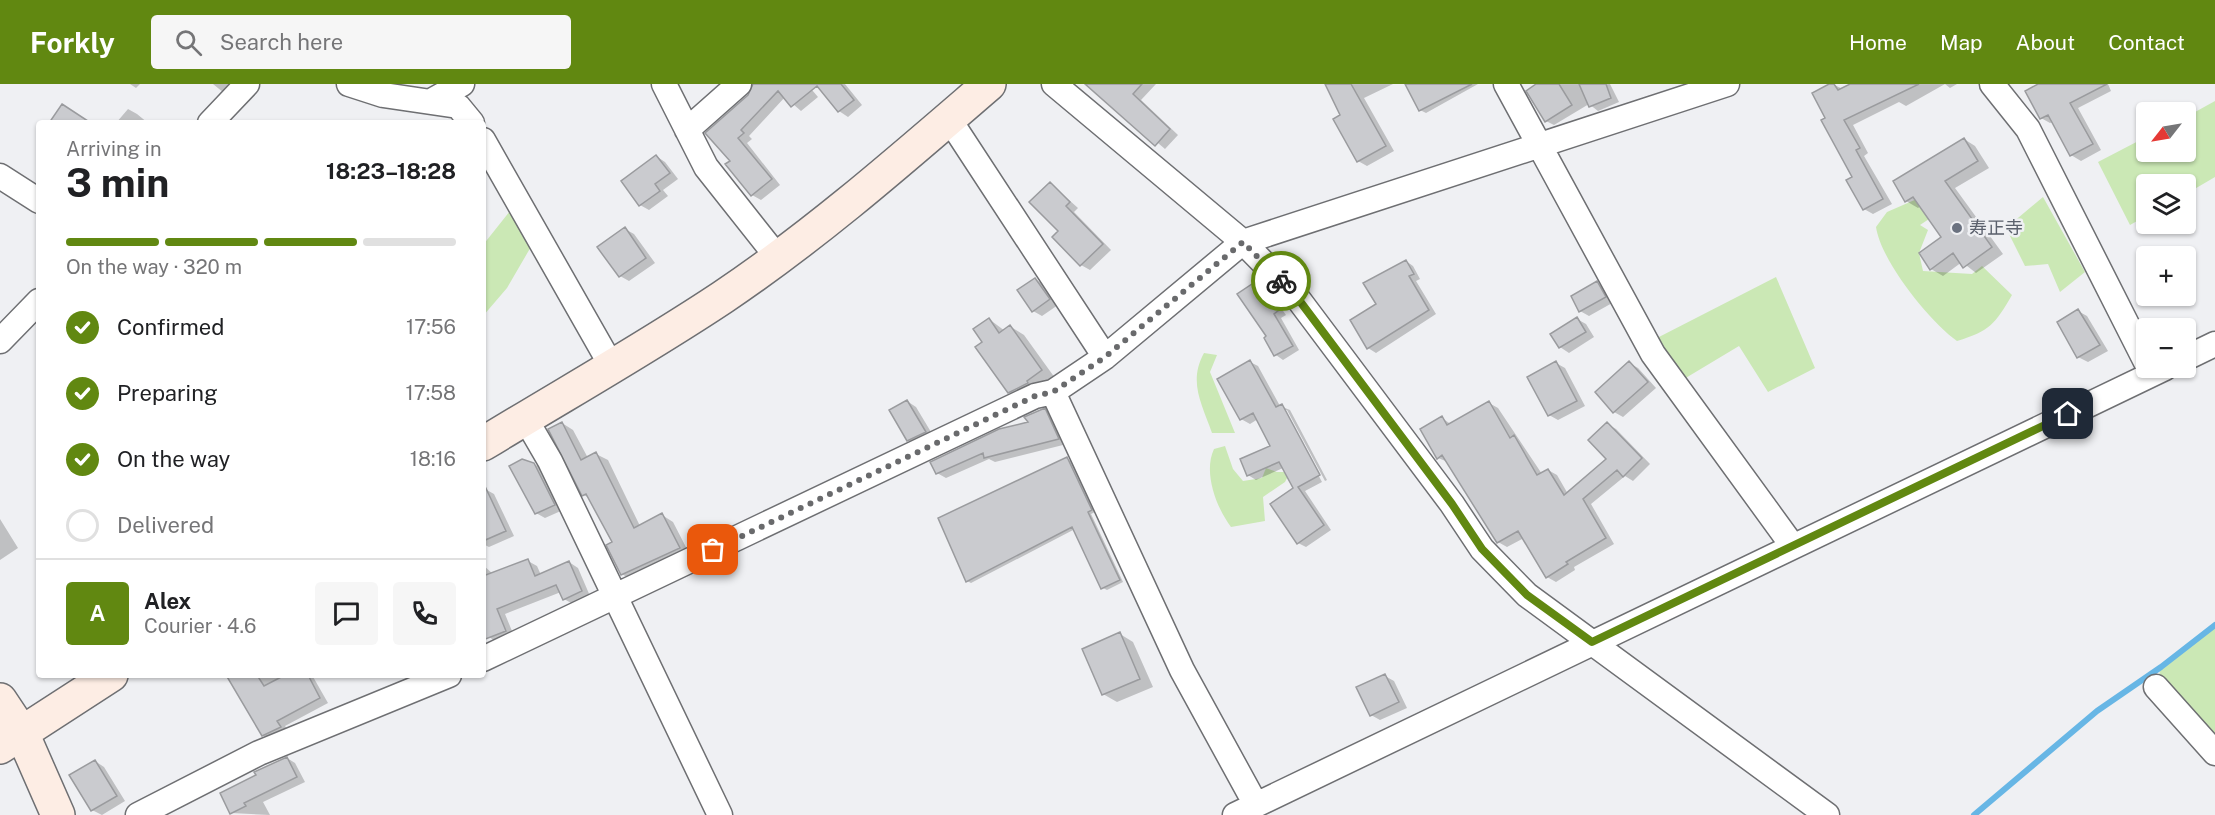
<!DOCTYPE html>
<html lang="en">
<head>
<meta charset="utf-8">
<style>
	:root { --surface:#fff; --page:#f6f6f6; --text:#202124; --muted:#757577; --line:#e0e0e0; --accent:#618811 }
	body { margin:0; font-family:"Public Sans","Noto Sans JP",sans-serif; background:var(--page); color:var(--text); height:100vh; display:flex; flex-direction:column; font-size:22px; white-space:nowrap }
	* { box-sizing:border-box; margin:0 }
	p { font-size:20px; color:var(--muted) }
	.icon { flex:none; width:33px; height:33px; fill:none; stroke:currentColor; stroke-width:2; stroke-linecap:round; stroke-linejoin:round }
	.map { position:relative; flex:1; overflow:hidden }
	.drawer { position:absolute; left:36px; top:36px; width:450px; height:558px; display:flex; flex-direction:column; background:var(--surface); border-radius:6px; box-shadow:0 2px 4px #0004 }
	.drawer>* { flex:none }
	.needle { width:39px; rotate:239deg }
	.tools { position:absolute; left:2136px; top:18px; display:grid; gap:12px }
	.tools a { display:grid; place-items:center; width:60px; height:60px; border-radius:6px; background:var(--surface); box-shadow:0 2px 4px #0004; font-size:30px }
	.pin { position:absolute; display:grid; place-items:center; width:51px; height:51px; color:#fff; margin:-26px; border-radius:12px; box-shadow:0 3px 9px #0006 }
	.courier { position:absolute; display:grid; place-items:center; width:60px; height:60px; margin:-30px; border:4px solid #618811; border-radius:50%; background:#fff; color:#222; box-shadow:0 2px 8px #0007 }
	.overview em { font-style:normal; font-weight:700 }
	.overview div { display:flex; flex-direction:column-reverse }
	.overview { display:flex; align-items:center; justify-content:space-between; height:102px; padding:0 30px }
	h1 { font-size:39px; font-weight:700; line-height:45px }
	.bar { display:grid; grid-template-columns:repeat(4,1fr); gap:9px 6px; align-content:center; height:72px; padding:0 30px }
	.bar i { height:8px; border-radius:4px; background:var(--line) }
	.bar .selected { background:var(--accent) }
	.bar p { grid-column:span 4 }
	.line { display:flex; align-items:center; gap:15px; padding:0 30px; border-top:2px solid var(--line) }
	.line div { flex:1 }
	.round { display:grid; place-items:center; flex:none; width:63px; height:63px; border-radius:6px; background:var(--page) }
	ol { padding:0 30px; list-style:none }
	li { display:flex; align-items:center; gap:18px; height:66px }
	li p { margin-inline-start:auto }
	li .icon { padding:6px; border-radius:50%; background:var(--accent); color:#fff; stroke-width:4 }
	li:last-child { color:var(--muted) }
	li i { width:33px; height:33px; border:3px solid var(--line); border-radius:50% }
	header { display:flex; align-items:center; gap:36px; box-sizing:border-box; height:84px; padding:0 30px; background:var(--accent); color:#fff }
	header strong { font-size:28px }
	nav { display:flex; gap:33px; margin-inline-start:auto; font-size:21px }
	.search { width:420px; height:54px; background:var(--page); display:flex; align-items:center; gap:15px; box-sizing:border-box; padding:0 21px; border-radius:6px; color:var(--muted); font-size:22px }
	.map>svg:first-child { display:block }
</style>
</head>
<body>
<header>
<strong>Forkly</strong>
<div class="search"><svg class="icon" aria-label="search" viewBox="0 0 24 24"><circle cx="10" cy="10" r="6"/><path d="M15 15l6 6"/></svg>Search here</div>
<nav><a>Home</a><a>Map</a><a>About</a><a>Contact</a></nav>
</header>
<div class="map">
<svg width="2215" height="731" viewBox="0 0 2215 731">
	<rect width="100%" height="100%" fill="#eff0f3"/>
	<path fill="#cbe8b5" d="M2215,17V93L2186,110V100H2146V132L2130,141L2098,78L2146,53V68H2186V33Z
		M1926,111L1935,131L1920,141L1928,146L1919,169L1923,187L1972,190L1982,182L2012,211C1995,240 1990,247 1957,257C1929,237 1881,177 1876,143L1887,128Z
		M2043,113L2085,188L2060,208L2048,180L2025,182L2006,144Z
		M518,117L532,161L507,204L483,232V161Z
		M1776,193L1815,284L1768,308L1739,262L1684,295L1657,254Z
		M1204,269L1217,271L1210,288L1235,349H1212C1202,320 1188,298 1204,269Z
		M1225,362L1233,385L1243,397L1262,394L1266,384L1277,388H1290L1285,398L1263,413L1265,437L1231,443C1216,423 1203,388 1214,365Z
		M2215,543V662L2156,603L2161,583Z"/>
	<path fill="#0003" d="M130,0H140L136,4Z
		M213,0H241L229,13Z
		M764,0H807L818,13L801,27L785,13L749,52L752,55L747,59L780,101L761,116L752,111L732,77L707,49Z
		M817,0H845L862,21L848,33L839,27Z
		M1089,0H1156L1141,16L1178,51L1165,65Z
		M1327,0H1393L1364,14L1394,67L1367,82L1358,77L1342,32Z
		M1407,0H1478L1426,29L1420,26Z
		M1539,0H1610L1619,18L1598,27L1589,20L1554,41L1546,37Z
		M1832,0L1843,5L1853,0H1957L1950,4L1945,0L1906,22L1899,18L1853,41L1868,69L1864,72L1892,120L1873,130L1864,125L1854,93L1827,35Z
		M2042,0H2108L2111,7L2078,24L2101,66L2081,77L2071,71L2053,38L2050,39L2041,34Z
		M128,25L137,30L148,39H116Z
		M1964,55L1975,62L1989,84L1955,104L2003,170L1976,189L1962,178L1943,192L1931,185L1943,153L1921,122L1918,124L1906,117Z
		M656,72L665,78L678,95L663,106L668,112L649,126L640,121Z
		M1050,99L1078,124L1074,128L1111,166L1090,186L1081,181L1060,147Z
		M625,145L634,150L655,179L629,197L620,192Z
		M1406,177L1413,182L1420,195L1416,197L1436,230L1376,269L1368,264L1352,236L1379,221Z
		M1035,195L1044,201L1058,221L1042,232L1033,227Z
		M1258,198L1265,202L1286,231L1281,234L1299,266L1283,276L1276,271L1266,254L1269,253Z
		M1597,199L1606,204L1614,218L1589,232L1580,227Z
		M2078,227L2087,232L2108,267L2088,278L2078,273Z
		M989,235L1005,247L1011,243L1024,251L1055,294L1023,316L1009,308L984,259Z
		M1577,235L1586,240L1594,253L1569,269L1560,263L1552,250Z
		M1250,278L1258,282L1280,322L1290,326L1327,396L1325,397L1287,326H1284L1322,398L1305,407L1331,446L1306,463L1298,459L1295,405L1283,384L1256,396L1248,391L1272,363L1258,335L1250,340L1241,335L1219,295Z
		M1556,279L1565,284L1585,322L1558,336L1549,331Z
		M1629,279L1638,284L1656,304L1623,333L1614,328L1597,308Z
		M907,317L916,323L934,353L918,361L908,356Z
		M1489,319L1498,324L1542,390L1548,386L1557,391L1568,410L1608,375L1607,340L1616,345L1650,380L1633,397L1625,392L1591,420L1614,460L1574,483L1575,486L1556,498L1547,493L1524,454L1507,463L1498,458L1448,378L1438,374L1442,334L1452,341Z
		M1045,326L1054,331L1067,360L995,378L989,375L946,394L937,389L1030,338Z
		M562,339L573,346L588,374L596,370L608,376L640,442L662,431L673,438L690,471L633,497L622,490L614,459L591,415L584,411Z
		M1067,375L1071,377L1095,428L1091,430L1123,498L1107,506L1103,504L1075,445L971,499L967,497Z
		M534,380L543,385L563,426L545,434L536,429Z
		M485,405L494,410L514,452L489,463L483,460V406Z
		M0,435L18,464L0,476Z
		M528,477L537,482L541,491L569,478L578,484L590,512L573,520L564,515L561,508L505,530L514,552L497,559L483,548V481L493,490Z
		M1120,550L1133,558L1153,603L1117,618L1103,610Z
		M228,591H312L328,619L285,642L289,649L272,657L263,651Z
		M1385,592L1394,597L1407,624L1380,636L1371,631Z
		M287,674L295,679L305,698L263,718L270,731L231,729L258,692Z
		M95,677L104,683L125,717L102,731L92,726Z"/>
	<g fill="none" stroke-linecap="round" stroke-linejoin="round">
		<path stroke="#67b6e5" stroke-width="6" d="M1974,731L2097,627L2161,583L2215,541"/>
	</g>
	<path fill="#cacbcf" stroke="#9a9b9e" stroke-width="1.5" d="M753,0H841L854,16L838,28L817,2L791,23L778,7L741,46L744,49L738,54L772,95L751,112L725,80L730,77L705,49L748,11Z
		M1085,0H1142L1133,10L1170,45L1155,62Z
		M1325,0H1351L1386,62L1357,78L1333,35L1340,31Z
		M1405,0H1472L1419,27Z
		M1536,0H1559L1572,21L1545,38L1526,7Z
		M1579,0H1606L1611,14L1589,23Z
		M1829,0H1834L1838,6L1850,0H1919L1844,36L1860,64L1856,66L1883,115L1863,126L1846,96L1852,93L1821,36L1825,34L1812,9Z
		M2038,0H2107L2070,19L2093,60L2070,72L2048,31L2040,35L2025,7Z
		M62,20L91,39H49Z
		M1964,54L1978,77L1945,97L1992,163L1963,184L1953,169L1930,186L1919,169L1941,153L1913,113L1905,118L1893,97Z
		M656,71L670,89L655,100L660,107L639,122L621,97Z
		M1050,98L1070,118L1066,122L1103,160L1080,182L1052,153L1058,147L1029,118Z
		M625,143L646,174L619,193L597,163Z
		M1406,176L1414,190L1409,192L1429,226L1367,265L1350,236L1376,220L1363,199Z
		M1035,194L1050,215L1032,228L1017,206Z
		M1258,196L1279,226L1274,230L1293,262L1274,272L1264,254L1266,252L1237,210Z
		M1597,197L1606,213L1579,228L1571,212Z
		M2078,225L2100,261L2077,274L2057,238Z
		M1577,233L1586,248L1559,264L1550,250Z
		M989,234L999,249L1010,241L1042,286L1027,297L1028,299L1008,309L975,263L982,258L973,245Z
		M1250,276L1276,323L1282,320L1320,391L1298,403L1324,441L1297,460L1270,420L1293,404L1279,378L1247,392L1240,375L1270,362L1253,329L1240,336L1217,295Z
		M1556,277L1577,317L1548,332L1527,293Z
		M1629,277L1648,298L1613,329L1595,308Z
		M907,316L926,348L907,357L889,326Z
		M1489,317L1510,354L1514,351L1537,391L1548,385L1564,411L1606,375L1588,356L1607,338L1642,374L1623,393L1617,386L1583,415L1606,454L1566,478L1568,480L1546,494L1518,447L1497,459L1442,371L1437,375L1420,345L1442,332L1447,341Z
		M1045,324L1059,355L984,374L983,369L936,390L930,378L999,345L1028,338L1024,333Z
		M562,338L581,376L596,368L634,444L662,429L680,464L621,491L606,461L612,458L586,410L582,412L548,345Z
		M1067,373L1092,426L1088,428L1120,496L1101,505L1072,443L966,498L938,434Z
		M522,375L534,379L555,421L535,430L509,382Z
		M483,398L506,447L483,457Z
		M528,475L535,492L569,477L582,507L563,516L556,501L497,525L506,547L483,556V492Z
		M1120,548L1140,595L1102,611L1082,565Z
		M1385,590L1399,618L1370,632L1356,603Z
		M226,591H257L264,602L285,591H308L320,614L277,637L281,643L262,652Z
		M287,673L297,693L244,719L246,722L230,730L220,709L256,691L254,688Z
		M95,676L117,712L91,727L69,691Z"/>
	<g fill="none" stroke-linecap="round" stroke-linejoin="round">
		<defs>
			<path id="street" d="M349,0L383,11L458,22L472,39
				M664,0L706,83L778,174
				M1054,0L1243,158L1296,212L1452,420L1482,465L1527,511L1827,731
				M1506,0L1653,270L1792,461
				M1992,0L2028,45L2146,278
				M433,16L462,0
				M949,35L1105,273
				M210,39L247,0
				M687,46L739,0
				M483,56L611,281
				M0,92L39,117
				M0,257L39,217
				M2186,274L2215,260
				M1053,308L1182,586L1256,721
				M525,334L550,377L720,731
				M483,575L1035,312L1053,308L1105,273L1243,158L1727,0
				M2156,603L2215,669
				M138,731L259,669L449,591
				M1235,731L2165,284"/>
			<path id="secondary" d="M483,360C563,311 645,265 723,213C818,149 903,74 989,0
				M0,616L22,649L58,731
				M0,663L111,591"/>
		</defs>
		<use href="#street" stroke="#6e6f72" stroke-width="27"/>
		<use href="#secondary" stroke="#6e6f72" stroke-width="36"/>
		<use href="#street" stroke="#fff" stroke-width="24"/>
		<use href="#secondary" stroke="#fdede4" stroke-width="33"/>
	</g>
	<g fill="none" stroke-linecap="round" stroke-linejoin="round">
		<path stroke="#696a6c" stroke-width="6" stroke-dasharray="0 10.8" d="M713,466L1035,312L1053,308L1105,273L1243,158L1281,197"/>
		<path stroke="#618811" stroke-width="8" d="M1281,197L1296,212L1452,420L1482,465L1527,511L1592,558L2068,330"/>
	</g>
	<circle fill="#6b7280" stroke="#eff0f3" stroke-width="2" cx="1957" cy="144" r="6"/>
	<g text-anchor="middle" stroke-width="5" stroke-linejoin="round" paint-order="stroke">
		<g font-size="18" fill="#5b616d" stroke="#eff0f3" text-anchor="start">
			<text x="1969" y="150">寿正寺</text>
		</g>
	</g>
</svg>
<div class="tools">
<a><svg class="needle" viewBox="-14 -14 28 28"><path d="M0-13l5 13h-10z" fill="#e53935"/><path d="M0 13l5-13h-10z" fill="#757577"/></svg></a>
<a><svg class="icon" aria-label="layers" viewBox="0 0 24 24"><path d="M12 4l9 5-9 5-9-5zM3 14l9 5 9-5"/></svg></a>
<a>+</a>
<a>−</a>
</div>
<div class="pin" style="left:713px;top:466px;background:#ea580c"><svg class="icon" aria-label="bag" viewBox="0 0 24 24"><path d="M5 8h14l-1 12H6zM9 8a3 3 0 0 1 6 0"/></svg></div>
<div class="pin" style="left:2068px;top:330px;background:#1f2937"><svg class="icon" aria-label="home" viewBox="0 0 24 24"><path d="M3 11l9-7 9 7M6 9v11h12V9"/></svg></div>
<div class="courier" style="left:1281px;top:197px"><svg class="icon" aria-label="bike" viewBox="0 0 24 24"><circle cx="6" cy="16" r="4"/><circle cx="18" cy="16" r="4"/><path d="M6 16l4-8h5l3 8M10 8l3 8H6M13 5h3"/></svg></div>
<section class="drawer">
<div class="overview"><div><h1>3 min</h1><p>Arriving in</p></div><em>18:23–18:28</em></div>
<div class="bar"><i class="selected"></i><i class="selected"></i><i class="selected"></i><i></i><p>On the way · 320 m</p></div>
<ol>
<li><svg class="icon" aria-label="check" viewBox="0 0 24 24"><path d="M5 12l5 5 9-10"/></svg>Confirmed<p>17:56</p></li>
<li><svg class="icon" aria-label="check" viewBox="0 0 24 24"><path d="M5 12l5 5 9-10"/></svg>Preparing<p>17:58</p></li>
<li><svg class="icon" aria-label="check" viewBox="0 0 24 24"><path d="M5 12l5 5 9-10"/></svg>On the way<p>18:16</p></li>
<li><i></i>Delivered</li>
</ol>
<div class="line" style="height:108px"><b class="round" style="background:var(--accent);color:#fff">A</b><div><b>Alex</b><p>Courier · 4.6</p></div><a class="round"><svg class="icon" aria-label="chat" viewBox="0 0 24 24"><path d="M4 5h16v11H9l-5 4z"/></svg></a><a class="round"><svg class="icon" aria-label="phone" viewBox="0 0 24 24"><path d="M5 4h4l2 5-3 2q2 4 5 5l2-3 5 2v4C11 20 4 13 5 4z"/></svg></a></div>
</section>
</div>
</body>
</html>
